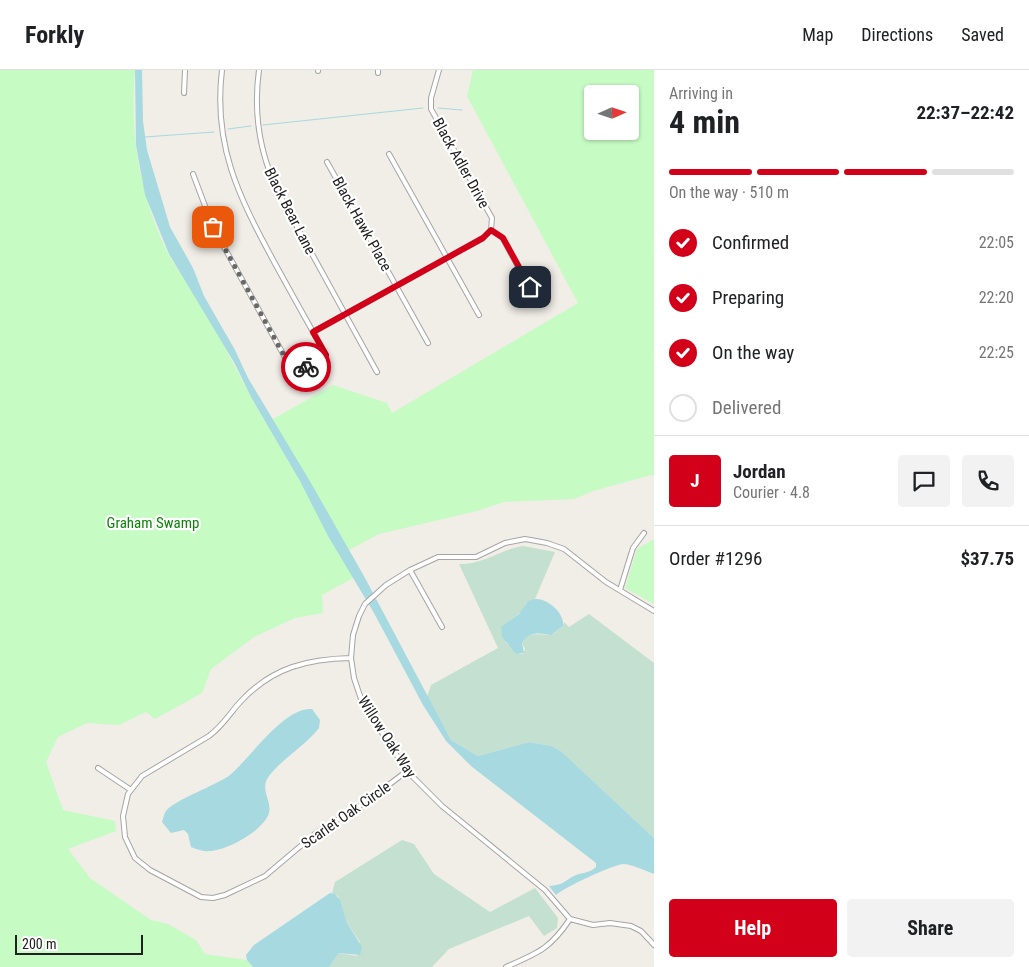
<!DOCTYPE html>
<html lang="en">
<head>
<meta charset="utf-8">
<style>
	:root { --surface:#fff; --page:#f2f2f2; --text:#202124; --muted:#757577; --line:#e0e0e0; --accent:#d20018 }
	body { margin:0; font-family:"Roboto Condensed",sans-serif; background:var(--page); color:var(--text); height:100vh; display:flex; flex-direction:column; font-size:19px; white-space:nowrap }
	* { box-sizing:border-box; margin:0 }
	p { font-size:16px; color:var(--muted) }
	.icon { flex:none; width:28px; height:28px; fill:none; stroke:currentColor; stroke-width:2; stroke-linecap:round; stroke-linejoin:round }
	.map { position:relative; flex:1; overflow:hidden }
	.drawer { display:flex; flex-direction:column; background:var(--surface); width:375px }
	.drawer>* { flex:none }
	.needle { width:32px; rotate:87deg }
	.fabs { position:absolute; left:584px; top:15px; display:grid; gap:10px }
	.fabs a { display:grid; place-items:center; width:55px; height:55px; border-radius:5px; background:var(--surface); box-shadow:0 1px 4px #0004; font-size:25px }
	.scale { position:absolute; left:15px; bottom:12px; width:128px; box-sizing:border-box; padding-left:5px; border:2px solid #212121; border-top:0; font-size:14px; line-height:18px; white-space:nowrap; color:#212121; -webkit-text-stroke:4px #fff; paint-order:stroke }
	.pin { position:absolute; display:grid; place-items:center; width:42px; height:42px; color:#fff; margin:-21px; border-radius:10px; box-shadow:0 2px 8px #0006 }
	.courier { position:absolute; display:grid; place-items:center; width:50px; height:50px; margin:-25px; border:4px solid #d20018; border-radius:50%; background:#fff; color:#222; box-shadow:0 1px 6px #0007 }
	.headline em { font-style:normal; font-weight:700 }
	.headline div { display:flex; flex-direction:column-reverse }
	.headline { display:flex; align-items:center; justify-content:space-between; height:85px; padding:0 15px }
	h1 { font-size:32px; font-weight:700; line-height:38px }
	.bar { display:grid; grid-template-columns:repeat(4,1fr); gap:8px 5px; align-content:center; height:60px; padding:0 15px }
	.bar i { height:6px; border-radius:4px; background:var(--line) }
	.bar .on { background:var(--accent) }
	.bar p { grid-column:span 4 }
	.line { display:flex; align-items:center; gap:12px; padding:0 15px; border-top:1px solid var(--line) }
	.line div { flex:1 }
	.round { display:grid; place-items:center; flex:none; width:52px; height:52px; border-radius:5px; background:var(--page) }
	ol { padding:0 15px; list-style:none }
	li { display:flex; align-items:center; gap:15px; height:55px }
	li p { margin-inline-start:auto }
	li .icon { padding:5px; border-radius:50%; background:var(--accent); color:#fff; stroke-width:4 }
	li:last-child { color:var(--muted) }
	li i { width:28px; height:28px; border:2px solid var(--line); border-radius:50% }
	.primary-button { display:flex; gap:10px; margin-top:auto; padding:10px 15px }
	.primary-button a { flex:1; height:58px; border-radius:5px; background:var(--accent); color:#fff; font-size:20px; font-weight:700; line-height:58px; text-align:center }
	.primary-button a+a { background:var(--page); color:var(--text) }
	header { display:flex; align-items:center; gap:30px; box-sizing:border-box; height:70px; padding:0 25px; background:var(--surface); border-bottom:1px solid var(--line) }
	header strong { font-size:24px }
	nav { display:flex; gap:28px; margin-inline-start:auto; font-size:18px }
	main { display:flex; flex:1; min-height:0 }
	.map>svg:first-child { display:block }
</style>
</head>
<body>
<header>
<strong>Forkly</strong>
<nav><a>Map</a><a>Directions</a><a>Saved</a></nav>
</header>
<main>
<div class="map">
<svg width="654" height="897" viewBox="0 0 654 897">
	<rect width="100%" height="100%" fill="#f1ede7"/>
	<path fill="#c4e0d0" d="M523,476L555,482L535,529L526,533L523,540L501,559L506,573L519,584H523L525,579L522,573C530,559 541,567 553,564L563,556L564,552L569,557L589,544L654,593V768L562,682L552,676L529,672L478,686L451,670L427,627L431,615L498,578L459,494C486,494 498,480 523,476Z
		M402,770L414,774L434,804L490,842L535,818L558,848L557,858L544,866L529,846L449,879L432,897H329L339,883L357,886L360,872L347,853L338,826L332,823L335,812Z"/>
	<path fill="#c6fbc4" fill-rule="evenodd" d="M0,0H135C129,62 140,129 169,185C179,203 192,219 202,236C225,275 243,315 266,353L333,315L387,333L392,343L578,233L467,26L473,0H654V406L651,405L593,421L574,429L504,432L477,441L379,464L349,480L362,503L322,525L323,543L295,548L254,567L211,599L202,623L155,649L146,642L119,655L87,653L58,667L46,692L63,740L115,751L116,761L68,779L90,808L151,850L168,854L196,870L205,884L247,890L253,897H0ZM592,24H630V61H592Z
		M654,469V534L625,518L637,479Z"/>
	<path fill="#a7d9e0" d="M135,0H142L143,51L147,80L170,157L193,198L204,226L235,280L248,308L311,413L365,508L451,670L478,686L529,672L552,676L562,682L654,768V804C646,801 633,795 624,794C614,794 563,818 556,825L549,816C563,815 563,812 574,806C581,802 589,804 596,797V793L471,696L446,671L423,635L374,543L328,466L300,411L251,327L235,294L169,184L145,125L136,75Z
		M535,529C547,528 565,543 563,556L551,565C539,563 529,561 522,573L524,583L516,584L502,567L501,557L519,544L528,531Z
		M312,639L320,650L319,658C305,676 283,688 269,706C259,719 272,730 269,743C264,760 227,781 209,781C203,782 197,779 191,777L188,764L184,760L171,763L162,752C163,749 164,744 166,741C174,730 217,715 230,705C251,687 284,637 312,639Z
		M330,823L335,824L340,830L347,853L362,877L360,885L339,883L329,897H253L247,890L246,885L254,875Z"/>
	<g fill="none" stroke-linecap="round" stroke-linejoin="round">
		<path stroke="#a7d9e0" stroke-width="1" d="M438,38L462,40
			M263,55L423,38
			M228,59L251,56
			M145,67L214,62"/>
		<defs>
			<path id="minor" d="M259,0C253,43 260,85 279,124L377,302
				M318,1V0
				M378,3V0
				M184,23L185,0
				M389,84L479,245
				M327,92L428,273
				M193,104L213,157L287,291C300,305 314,293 326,285C308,253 290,221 272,188C238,125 213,74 222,0
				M491,160L502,167L529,217
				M313,262L483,168L491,160L492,148L431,39V28L439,0
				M410,500L442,557
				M620,520L633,478L644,463
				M654,541L606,512L564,479L547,473L525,469L505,473L476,487H438L410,500L386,515L365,534L359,546L353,565L351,588L354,608L362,632L407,701L442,736L545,820L570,849L593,855L610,853L631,856L641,861L654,875
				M351,588C308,589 274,597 243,629C231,641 224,655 209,666L142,706L128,724L123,746L125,767L135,788L150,800L201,827L213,828L225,825L265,806L316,763L366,732L407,701
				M98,698L131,720
				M506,897C538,883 550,879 570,849"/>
		</defs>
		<use href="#minor" stroke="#a5a5a5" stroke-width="6"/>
		<use href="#minor" stroke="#fff" stroke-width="4"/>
	</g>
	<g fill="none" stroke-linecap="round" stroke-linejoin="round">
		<path stroke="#6a6866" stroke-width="5" stroke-dasharray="0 9" d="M213,157L287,291L297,298L306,297"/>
		<path stroke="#d20018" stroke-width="6" d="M306,297L326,285L313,262L483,168L491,160L503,168L530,217"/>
	</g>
	<g text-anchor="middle" stroke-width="4.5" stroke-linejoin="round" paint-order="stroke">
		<g font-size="15" fill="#212121" stroke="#fff">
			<text transform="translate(461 93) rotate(61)" y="5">Black Adler Drive</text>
			<text transform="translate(290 141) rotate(63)" y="5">Black Bear Lane</text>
			<text transform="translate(362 154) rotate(61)" y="5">Black Hawk Place</text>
			<text transform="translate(387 667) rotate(57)" y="5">Willow Oak Way</text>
			<text transform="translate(346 745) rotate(-35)" y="5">Scarlet Oak Circle</text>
		</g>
		<g font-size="15" fill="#0c8508" stroke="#fff">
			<text x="153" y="458">Graham Swamp</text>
		</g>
	</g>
</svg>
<div class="fabs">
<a><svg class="needle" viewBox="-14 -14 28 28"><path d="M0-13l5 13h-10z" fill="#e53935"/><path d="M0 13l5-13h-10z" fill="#757577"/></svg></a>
</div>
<div class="scale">200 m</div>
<div class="pin" style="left:213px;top:157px;background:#ea580c"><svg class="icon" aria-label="bag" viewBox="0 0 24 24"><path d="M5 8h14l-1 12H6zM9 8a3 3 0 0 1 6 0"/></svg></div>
<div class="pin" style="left:530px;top:217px;background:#1f2937"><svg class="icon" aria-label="home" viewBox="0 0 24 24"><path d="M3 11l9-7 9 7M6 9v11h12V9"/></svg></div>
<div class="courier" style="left:306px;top:297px"><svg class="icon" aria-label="bike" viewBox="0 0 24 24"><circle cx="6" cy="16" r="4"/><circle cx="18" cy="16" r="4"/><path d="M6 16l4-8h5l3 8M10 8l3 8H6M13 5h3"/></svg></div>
</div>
<section class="drawer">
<div class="headline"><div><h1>4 min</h1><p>Arriving in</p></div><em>22:37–22:42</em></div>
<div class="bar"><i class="on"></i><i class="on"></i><i class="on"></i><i></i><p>On the way · 510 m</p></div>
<ol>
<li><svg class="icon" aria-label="check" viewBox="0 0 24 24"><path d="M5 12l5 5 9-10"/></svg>Confirmed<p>22:05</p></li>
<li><svg class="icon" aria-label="check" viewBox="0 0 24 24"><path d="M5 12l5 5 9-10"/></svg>Preparing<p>22:20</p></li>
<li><svg class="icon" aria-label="check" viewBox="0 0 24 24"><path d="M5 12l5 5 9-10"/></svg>On the way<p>22:25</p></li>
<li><i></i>Delivered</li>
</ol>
<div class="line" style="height:90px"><b class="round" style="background:var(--accent);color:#fff">J</b><div><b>Jordan</b><p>Courier · 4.8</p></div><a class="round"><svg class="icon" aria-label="chat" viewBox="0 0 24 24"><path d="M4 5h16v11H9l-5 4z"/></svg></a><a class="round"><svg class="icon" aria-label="phone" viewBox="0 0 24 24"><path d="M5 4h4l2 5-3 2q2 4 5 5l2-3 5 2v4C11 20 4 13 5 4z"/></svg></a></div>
<div class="line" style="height:65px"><div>Order #1296</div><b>$37.75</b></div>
<div class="primary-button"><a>Help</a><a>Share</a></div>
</section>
</main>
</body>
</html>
